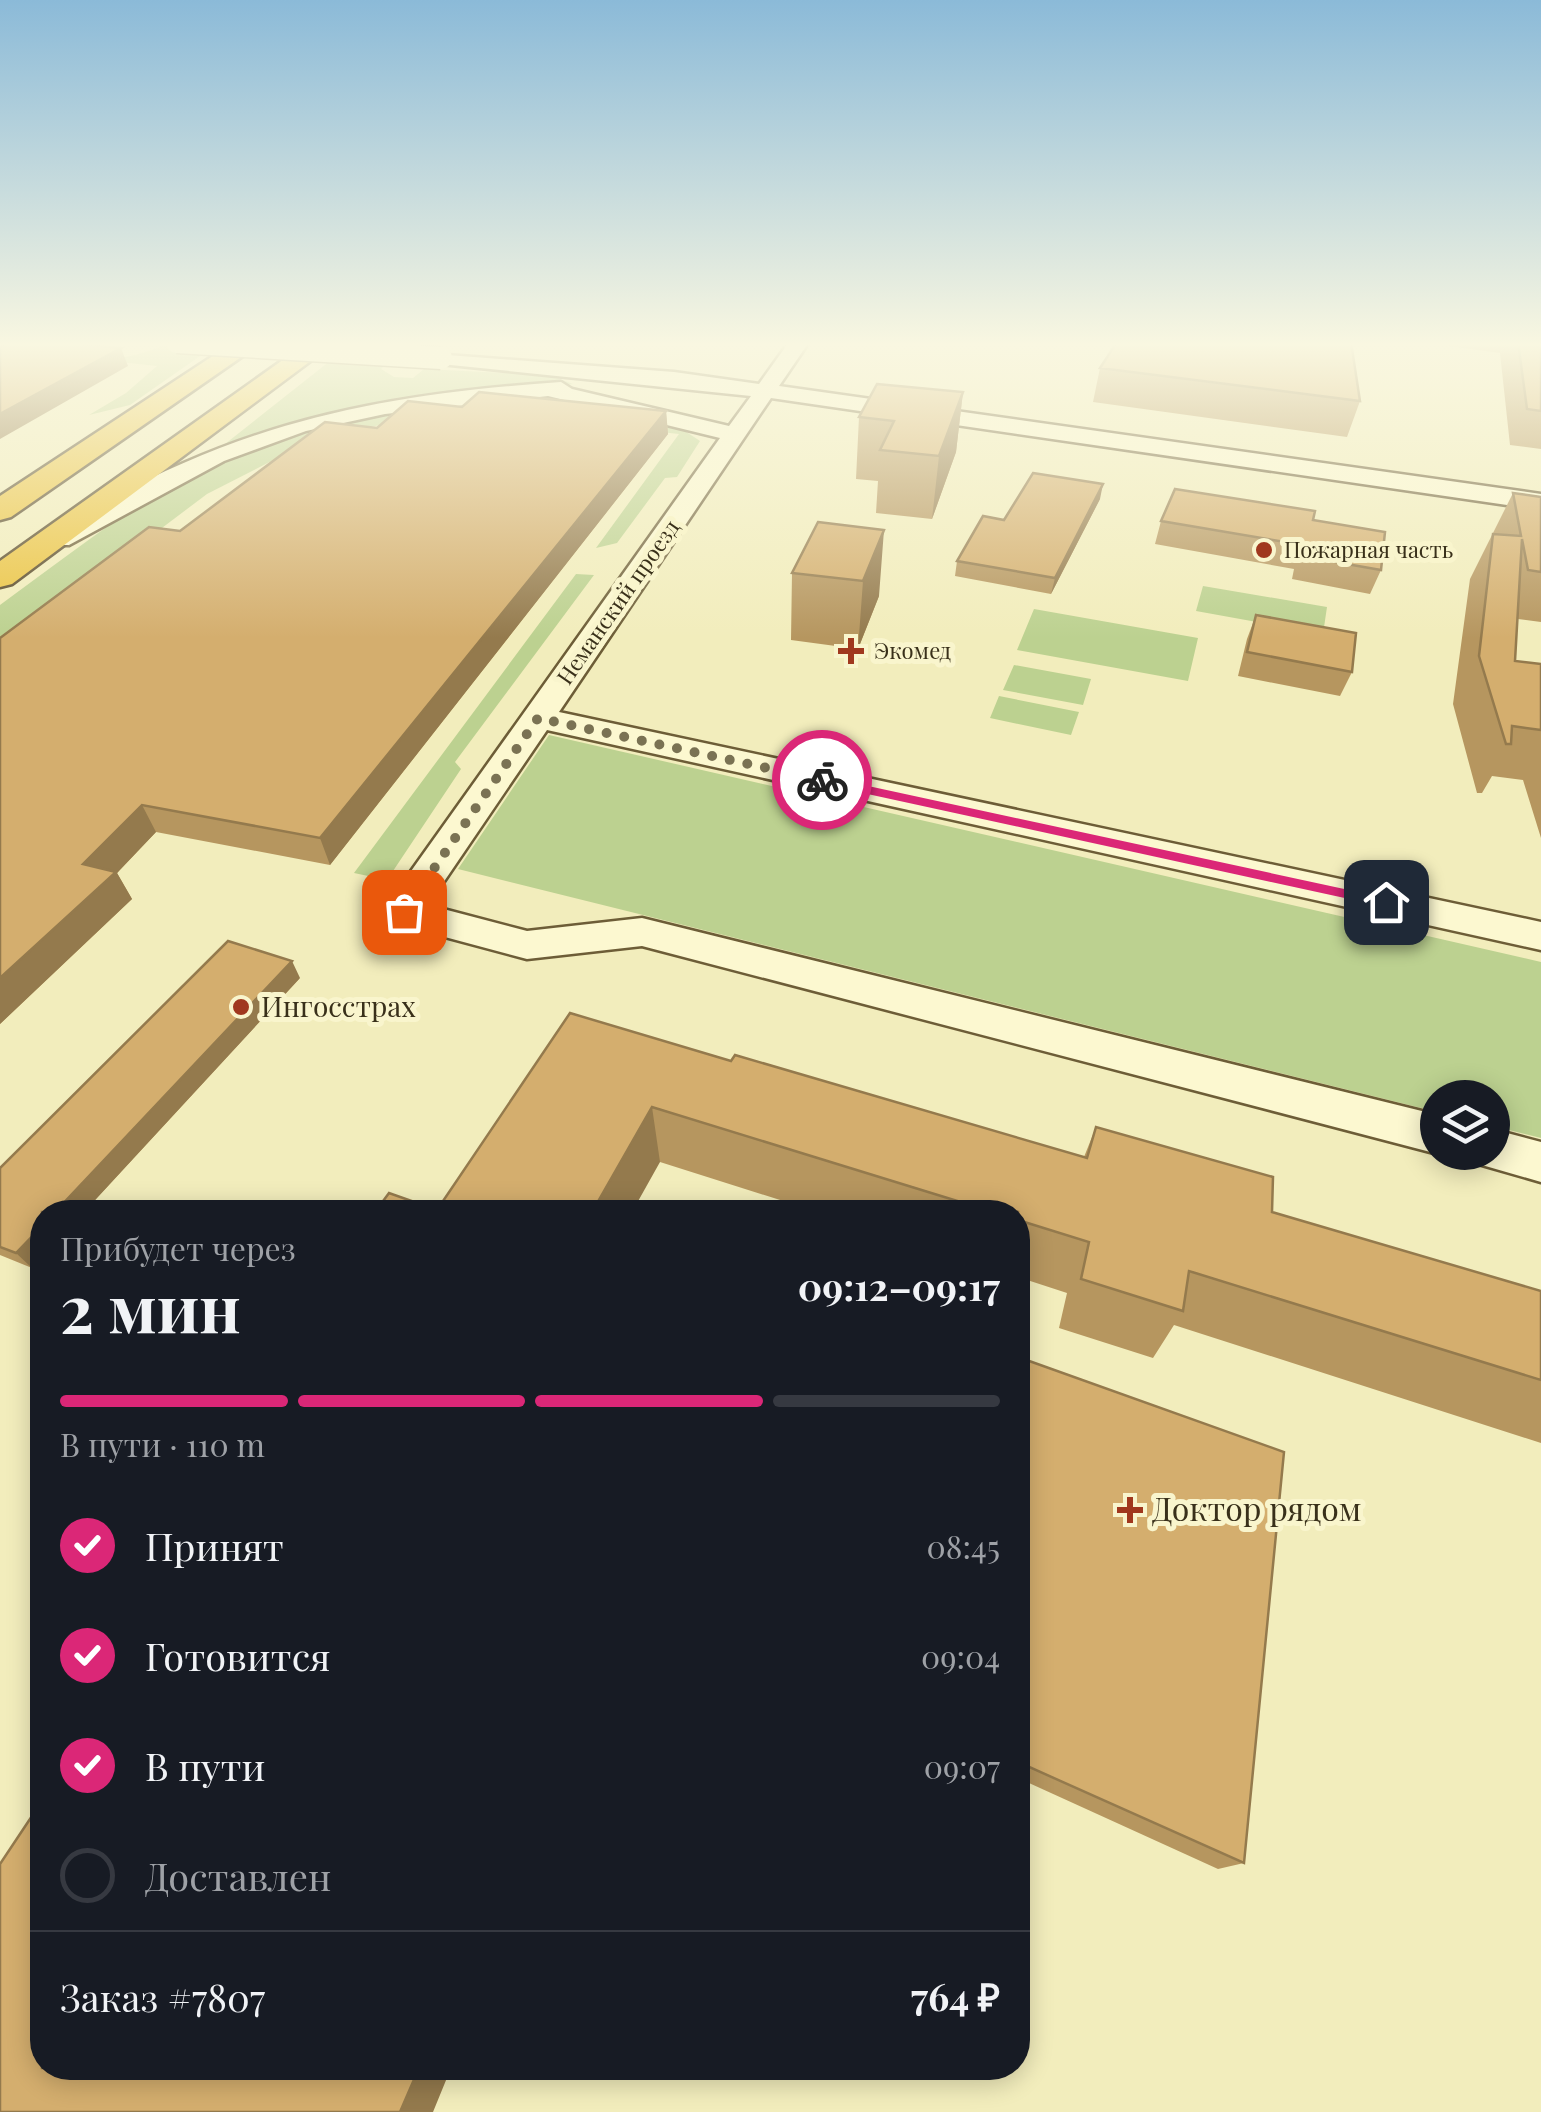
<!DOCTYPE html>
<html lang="ru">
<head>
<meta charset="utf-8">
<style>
	:root { --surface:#171b24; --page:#242831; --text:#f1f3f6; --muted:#9ea1a6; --line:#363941; --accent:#db2777 }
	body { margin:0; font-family:"Playfair Display",serif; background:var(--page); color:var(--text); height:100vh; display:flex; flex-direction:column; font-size:38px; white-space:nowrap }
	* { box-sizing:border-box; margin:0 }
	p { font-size:32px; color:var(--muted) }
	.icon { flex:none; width:55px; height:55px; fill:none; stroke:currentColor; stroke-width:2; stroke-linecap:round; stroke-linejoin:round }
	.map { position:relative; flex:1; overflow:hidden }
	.drawer { position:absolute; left:30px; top:1200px; width:1000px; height:880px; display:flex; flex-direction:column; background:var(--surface); border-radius:40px; box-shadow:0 5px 25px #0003 }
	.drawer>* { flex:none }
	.buttons { position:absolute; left:1420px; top:1080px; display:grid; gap:20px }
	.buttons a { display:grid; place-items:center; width:90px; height:90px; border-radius:50%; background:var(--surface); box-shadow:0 5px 25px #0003; font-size:50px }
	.pin { position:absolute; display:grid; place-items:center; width:85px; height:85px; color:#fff; margin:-42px; border-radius:20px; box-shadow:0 5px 15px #0006 }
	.courier { position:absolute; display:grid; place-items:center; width:100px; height:100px; margin:-50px; border:8px solid #db2777; border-radius:50%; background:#fff; color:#222; box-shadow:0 2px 12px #0007 }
	.overview em { font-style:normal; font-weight:700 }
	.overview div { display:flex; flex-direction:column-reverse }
	.overview { display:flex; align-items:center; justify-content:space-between; height:170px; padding:0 30px }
	h1 { font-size:65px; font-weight:700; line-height:75px }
	.bar { display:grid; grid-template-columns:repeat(4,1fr); gap:15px 10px; align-content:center; height:120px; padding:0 30px }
	.bar i { height:12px; border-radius:8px; background:var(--line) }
	.bar .selected { background:var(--accent) }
	.bar p { grid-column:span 4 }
	.line { display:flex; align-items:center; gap:25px; padding:0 30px; border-top:2px solid var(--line) }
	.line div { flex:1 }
	ol { padding:0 30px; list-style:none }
	li { display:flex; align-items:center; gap:30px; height:110px }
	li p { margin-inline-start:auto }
	li .icon { padding:10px; border-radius:50%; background:var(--accent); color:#fff; stroke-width:4 }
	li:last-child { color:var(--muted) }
	li i { width:55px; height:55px; border:5px solid var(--line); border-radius:50% }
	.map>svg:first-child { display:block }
</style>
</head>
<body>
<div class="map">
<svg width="1541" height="2112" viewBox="0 0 1541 2112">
	<rect width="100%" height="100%" fill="#f2edbc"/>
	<path fill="#bcd190" d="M57,342L118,347L99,358C132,359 142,353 171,343C184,338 205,342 220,342L130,405L89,415L126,393L157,366L0,349Z
		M354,342H408L381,369L394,377L413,378L424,369L549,375L573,384L340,412L220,448Z
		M525,396H554L685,431L700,441L677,477L665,478L617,543L596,548L679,434L458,410L370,427L291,451L207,494L0,650V605C76,550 151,488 239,451C329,414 429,407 525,396Z
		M576,574L594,575L455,762L461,769L387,880L354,873Z
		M1203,586L1327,607L1323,634L1196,611Z
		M1034,609L1198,638L1188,681L1017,650Z
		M1014,665L1091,679L1083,705L1003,690Z
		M999,696L1079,712L1071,735L990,718Z
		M549,735L1541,962V1138L1493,1126L1492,1098H1438L1437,1112L458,869Z"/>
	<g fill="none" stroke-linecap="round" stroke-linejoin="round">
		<defs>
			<path id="secondary" d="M0,342H14L0,349Z
				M789,342H809L779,386L1541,494V510L771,398L559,712L1541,922V950L547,730L428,905L527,931L642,918L1438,1115V1152H1444L1438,1154L642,946L527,959L389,922L383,912L389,902L720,438L548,396L385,414L306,431L224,461L69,545H49L45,539C59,521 91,510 111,499C257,418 396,393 561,382L572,389L729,426L751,396L441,364L431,358L434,354L674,372L759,384Z
				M1492,1129L1541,1142V1182L1475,1163L1470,1152H1492Z"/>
			<path id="highway" d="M234,342H263L11,517L0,520V496Z
				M308,342H336L12,584L0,587V561Z"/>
		</defs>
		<use href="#secondary" stroke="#6d5d37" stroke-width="5"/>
		<use href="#highway" stroke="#584929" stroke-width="5"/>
		<use href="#secondary" fill="#fcf8d0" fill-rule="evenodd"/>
		<use href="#highway" fill="#ebc443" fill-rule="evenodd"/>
		<defs>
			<path id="secondary-bridge" d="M177,342L441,358"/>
		</defs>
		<use href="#secondary-bridge" stroke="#6d5d37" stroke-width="25" stroke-linecap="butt"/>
		<use href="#secondary-bridge" stroke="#fcf8d0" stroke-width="22"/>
	</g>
	<path fill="#b6965f" d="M1420,342H1541V449L1510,445L1500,353Z
		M1100,368L1360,401L1347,437L1093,402Z
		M963,392L956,452L932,519L876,513L878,481L856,479L859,417Z
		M666,411L668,434L330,865L156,832L117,873L132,899L0,1024V638L180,531L377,428Z
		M1513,493L1541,497V622L1518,619L1515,661L1541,664V838L1523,780L1492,776L1482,793H1477L1453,704L1470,579Z
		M1100,499L1051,594L955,576L957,561L1004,520Z
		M1313,520L1381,570L1370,594L1292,579L1294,569L1155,544L1161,521Z
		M818,522L879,596L858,649L791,640L792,573Z
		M1256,615L1352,672L1340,696L1238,676L1247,639Z
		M300,978L84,1212H42V1257L32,1268L0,1255V1168Z
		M731,1061L1084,1157L1096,1127L1272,1212L1541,1291V1443L1174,1325L1153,1358L1059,1328L1067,1293L1018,1277V1212H818L660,1162L437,1210Z
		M1018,1357L1244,1863L1218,1869L1018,1778Z"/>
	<path fill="#947a4d" d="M121,348L128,366L0,439V414Z
		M963,392L956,452L932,519L939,456Z
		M666,411L668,434L330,865L320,838Z
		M1103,484L1100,499L1051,594L1055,578Z
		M884,530L879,596L858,649L863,581Z
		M142,805L156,832L117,873L132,899L0,1024V978L83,864Z
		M292,961L300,978L84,1212H55Z
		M652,1107L660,1162L632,1212H592Z
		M42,1226V1257L32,1268L16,1253Z
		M419,2068H451L433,2112H400Z"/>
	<path fill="#d4ae6e" stroke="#947a4d" stroke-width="2.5" d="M11,342H62L121,348L0,414V346H4Z
		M1117,342H1351L1360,401L1100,368Z
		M1518,342H1541V411L1527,409Z
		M877,384L963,392L939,456L880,450L894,421L859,417Z
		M479,392L666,411L320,838L142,805L83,864L116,872L0,978V638L149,527L180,531L325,422L377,428L408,401L462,407Z
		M1033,473L1103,484L1055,578L957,561L983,516L1004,520Z
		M1175,489L1315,511L1313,520L1385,532L1381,570L1301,556L1303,545L1161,521Z
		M1513,493L1541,497V572L1528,570L1522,539L1515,661L1541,664V730L1512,726L1511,744H1506L1479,656L1493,534L1521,536Z
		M818,522L884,530L863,581L792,573Z
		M1256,615L1356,633L1352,672L1247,652Z
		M228,941L292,961L55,1212H42V1226L16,1253L0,1247V1168Z
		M570,1013L731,1061L735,1055L1087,1158L1096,1127L1273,1177L1272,1212L1541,1291V1380L1189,1271L1183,1311L1081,1279L1089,1242L1018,1220V1212H993L652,1107L592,1212H375L389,1193L437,1210Z
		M1018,1357L1284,1452L1244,1863L1018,1762Z
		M42,1801V2068H419L400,2112H0V1864Z"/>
	<linearGradient id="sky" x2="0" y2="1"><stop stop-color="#8bbad8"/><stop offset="0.54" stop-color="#f9f7e1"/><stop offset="1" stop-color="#f9f7e1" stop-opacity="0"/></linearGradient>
	<rect width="1541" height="638" fill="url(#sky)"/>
	<path fill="#db2777" d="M822,776L1386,898L1393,902L1386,907L817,783Z"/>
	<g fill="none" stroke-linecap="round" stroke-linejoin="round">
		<path stroke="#7a7253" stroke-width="10" stroke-dasharray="0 18" d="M404,912L538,718L822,780"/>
	</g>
	<g fill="#a0381e" stroke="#f9f5cd" stroke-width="4">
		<circle cx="1264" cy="550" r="10"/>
		<path d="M846 636h10v10h10v10h-10v10h-10v-10h-10v-10h10z"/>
		<circle cx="241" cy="1007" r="10"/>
		<path d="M1125 1495h10v10h10v10h-10v10h-10v-10h-10v-10h10z"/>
	</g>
	<g text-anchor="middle" stroke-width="10" stroke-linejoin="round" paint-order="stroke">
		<g font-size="22" fill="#39301a" stroke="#f9f5cd" text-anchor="start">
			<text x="1284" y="558">Пожарная часть</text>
			<text x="874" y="659">Экомед</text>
		</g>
		<g font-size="22" fill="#39301a" stroke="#f9f5cd">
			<text transform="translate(618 602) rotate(-55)" y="8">Неманский проезд</text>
		</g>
		<g font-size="28" fill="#39301a" stroke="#f9f5cd" text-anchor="start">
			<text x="261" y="1017">Ингосстрах</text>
		</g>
		<g font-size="32" fill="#39301a" stroke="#f9f5cd" text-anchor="start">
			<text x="1152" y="1521">Доктор рядом</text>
		</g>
	</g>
</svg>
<div class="buttons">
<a><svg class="icon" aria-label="layers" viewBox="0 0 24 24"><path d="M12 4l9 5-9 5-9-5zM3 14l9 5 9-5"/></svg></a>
</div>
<div class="pin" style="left:404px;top:912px;background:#ea580c"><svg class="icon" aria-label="bag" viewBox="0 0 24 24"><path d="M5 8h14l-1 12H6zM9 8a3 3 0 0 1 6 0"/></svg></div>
<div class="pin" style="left:1386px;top:902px;background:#1f2937"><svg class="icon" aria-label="home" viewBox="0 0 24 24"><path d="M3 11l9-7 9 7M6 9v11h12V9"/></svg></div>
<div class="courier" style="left:822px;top:780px"><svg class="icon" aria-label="bike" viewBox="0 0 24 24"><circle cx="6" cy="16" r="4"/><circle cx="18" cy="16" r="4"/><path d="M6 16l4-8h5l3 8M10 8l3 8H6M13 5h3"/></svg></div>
<section class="drawer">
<div class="overview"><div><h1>2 мин</h1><p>Прибудет через</p></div><em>09:12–09:17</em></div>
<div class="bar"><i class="selected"></i><i class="selected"></i><i class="selected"></i><i></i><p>В пути · 110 m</p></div>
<ol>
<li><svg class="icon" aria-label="check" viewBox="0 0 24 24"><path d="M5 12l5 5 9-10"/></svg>Принят<p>08:45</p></li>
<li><svg class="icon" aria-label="check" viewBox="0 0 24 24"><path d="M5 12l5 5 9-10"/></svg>Готовится<p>09:04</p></li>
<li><svg class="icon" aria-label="check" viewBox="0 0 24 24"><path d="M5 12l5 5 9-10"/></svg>В пути<p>09:07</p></li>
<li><i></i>Доставлен</li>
</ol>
<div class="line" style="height:130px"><div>Заказ #7807</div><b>764 ₽</b></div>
</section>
</div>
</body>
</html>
